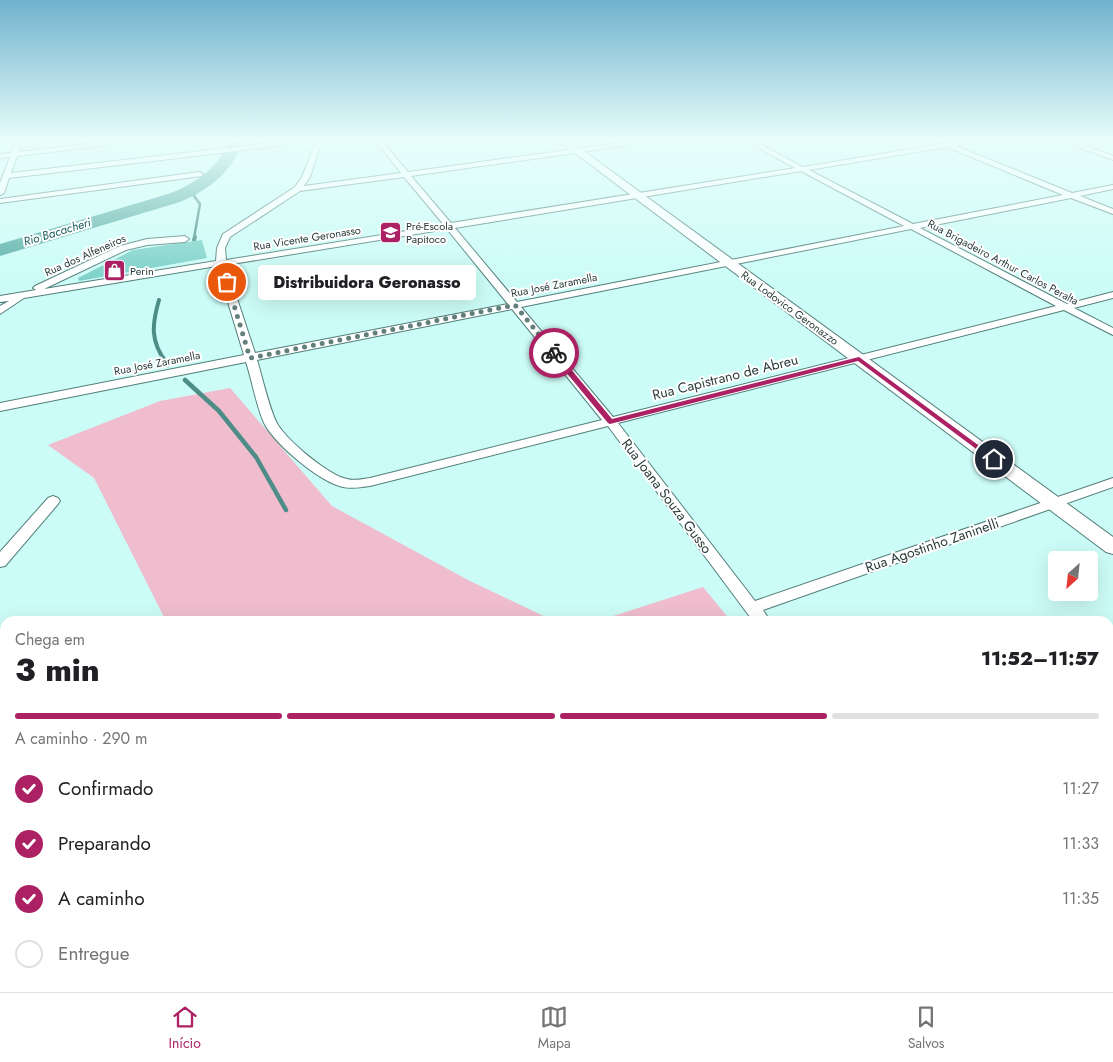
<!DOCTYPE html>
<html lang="pt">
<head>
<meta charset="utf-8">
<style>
	:root { --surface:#fff; --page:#f2f2f2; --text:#202124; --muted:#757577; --line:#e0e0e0; --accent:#ab2163 }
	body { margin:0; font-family:Jost,sans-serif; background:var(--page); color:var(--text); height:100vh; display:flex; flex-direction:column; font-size:19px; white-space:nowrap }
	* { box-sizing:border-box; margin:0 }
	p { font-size:16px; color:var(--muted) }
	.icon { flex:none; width:28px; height:28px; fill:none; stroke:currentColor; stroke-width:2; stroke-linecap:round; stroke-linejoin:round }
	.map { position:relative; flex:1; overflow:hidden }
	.drawer { position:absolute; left:0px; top:616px; width:1114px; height:376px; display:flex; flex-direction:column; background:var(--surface); border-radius:15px 15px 0 0; box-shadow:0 5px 20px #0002 }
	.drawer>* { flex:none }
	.needle { width:32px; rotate:207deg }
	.fabs { position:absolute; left:1048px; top:551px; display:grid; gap:10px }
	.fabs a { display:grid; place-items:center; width:50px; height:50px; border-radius:5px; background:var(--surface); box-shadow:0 5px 20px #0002; font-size:25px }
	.pin { position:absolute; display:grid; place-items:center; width:42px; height:42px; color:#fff; margin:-21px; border:2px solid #fff; border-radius:50%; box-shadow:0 1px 5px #0007 }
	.courier { position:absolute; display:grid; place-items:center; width:50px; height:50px; margin:-25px; border:4px solid #ab2163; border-radius:50%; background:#fff; color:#222; box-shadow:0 1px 6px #0007 }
	.bubble { position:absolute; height:35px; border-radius:5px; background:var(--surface); box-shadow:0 5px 20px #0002; font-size:16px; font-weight:800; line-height:35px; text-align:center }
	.head em { font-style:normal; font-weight:800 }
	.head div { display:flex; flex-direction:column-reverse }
	.head { display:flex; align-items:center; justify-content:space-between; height:85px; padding:0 15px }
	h1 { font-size:32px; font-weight:800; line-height:38px }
	.bar { display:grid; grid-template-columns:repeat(4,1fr); gap:8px 5px; align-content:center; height:60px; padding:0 15px }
	.bar i { height:6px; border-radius:4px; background:var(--line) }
	.bar .selected { background:var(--accent) }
	.bar p { grid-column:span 4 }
	ol { padding:0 15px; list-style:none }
	li { display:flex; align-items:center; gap:15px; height:55px }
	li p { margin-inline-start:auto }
	li .icon { padding:5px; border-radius:50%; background:var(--accent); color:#fff; stroke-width:4 }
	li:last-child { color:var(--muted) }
	li i { width:28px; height:28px; border:2px solid var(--line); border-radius:50% }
	.tab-bar { display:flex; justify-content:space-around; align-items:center; height:70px; border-top:1px solid var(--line); background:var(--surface); font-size:14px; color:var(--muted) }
	.tab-bar a { display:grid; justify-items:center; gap:2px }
	.tab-bar .selected { color:var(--accent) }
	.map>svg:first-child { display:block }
</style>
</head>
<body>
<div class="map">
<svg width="1113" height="992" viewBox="0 0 1113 992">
	<rect width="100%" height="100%" fill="#ccfcf7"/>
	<path fill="#efbdcd" d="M230,388L332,506L468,580L554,621H166L94,478L48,445L160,401Z
		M703,587L731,621H598Z
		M17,988H353V992H14Z
		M591,988H689L688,992H593Z"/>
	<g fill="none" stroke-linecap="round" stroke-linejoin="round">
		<path stroke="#4d8c87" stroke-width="2.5" d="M194,238L200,204L194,196L195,190"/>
		<path stroke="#4d8c87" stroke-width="4" d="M194,240L195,237
			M159,300C152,324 150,341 166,362"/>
		<path stroke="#4d8c87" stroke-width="4.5" d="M165,361L168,365
			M185,380L219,411L256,457L286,510"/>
		<path fill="#5cafa8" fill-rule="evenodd" d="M230,141H244C231,172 211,189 180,202L0,256V244L168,194C197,183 216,169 230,141Z"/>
	</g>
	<path fill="#7dd1c9" d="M202,240L207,258L79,281L78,278L133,250Z"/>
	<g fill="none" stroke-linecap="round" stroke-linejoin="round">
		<defs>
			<path id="street" d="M16,141H22L19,152L111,141H130L127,143L17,156L11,173L288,141H307L304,143L9,178L4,193L0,195V183L10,157L0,158V154L11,153Z
				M316,141H322L310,177L304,186L401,173L376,141H382L408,172L632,141H649L646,143L411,176L451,223L795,168L746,141H754L803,167L947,143L977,141L956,146L1072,193L1113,185V189L1080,196L1113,209V214L1071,198L920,228L1067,304L1113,292V298L1074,308L1113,328V335L1064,310L618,423L755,601L1113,478V487L763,610L770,621H753L608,426L370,486C361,487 352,489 343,487C320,482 277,446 265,425C257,409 252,380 246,362L0,411V403L244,355L217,266L24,298L0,314V306L9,301L0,302V296L36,290L33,288L35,286L120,246L147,239L185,236L189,239L185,242L147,245L126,250L44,289L216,261L217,248L223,234L295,187L302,177ZM947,147L1063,195L913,224L809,170ZM801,171L904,226L517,302L455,228ZM404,177L444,225L226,260L225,248L230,237L300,191ZM447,229L508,304L255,353L226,265ZM911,229L1056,306L613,417L521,307ZM512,309L602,420L370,478C363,479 354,481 347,479C329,476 288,441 278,425C270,412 262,376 257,360Z
				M1062,141H1071L1113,156V160Z
				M199,172L203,174L202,176L0,203V199Z
				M53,496L58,498L60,501L58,504L5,566L0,567V552L48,498Z
				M5,868V890L0,892V870Z
				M408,988H432L433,992H409Z
				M1049,988H1075L1077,992H1051Z"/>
			<path id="secondary" d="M559,141H570L1113,537V554L1106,552Z
				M1113,907V938L1109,939V909Z
				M976,988H1014L1012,992H974Z"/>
		</defs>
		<use href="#street" stroke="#527e7a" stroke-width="2"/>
		<use href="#secondary" stroke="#527e7a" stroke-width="2"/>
		<use href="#street" fill="#fff" fill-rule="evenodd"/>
		<use href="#secondary" fill="#fff" fill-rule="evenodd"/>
	</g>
	<linearGradient id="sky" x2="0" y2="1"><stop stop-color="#70b2ce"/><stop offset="0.5" stop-color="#e8fefb"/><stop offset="1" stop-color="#e8fefb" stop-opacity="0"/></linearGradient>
	<rect width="1113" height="280" fill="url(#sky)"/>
	<path fill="#ab2163" d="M551,351H556L612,419L859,357L997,459L991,460L858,361L610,424L608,423L551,354Z"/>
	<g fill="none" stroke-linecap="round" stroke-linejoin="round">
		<path stroke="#627f7c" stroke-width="5" stroke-dasharray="0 9" d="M227,282L250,358L515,305L554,353"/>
	</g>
	<defs>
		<symbol id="school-square" viewBox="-11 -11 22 22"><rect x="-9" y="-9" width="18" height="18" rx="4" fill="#ab2163" stroke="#fff"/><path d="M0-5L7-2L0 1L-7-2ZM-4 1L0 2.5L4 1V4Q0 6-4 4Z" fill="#fff"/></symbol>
		<symbol id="shop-square" viewBox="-11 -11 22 22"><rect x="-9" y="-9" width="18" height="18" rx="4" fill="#ab2163" stroke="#fff"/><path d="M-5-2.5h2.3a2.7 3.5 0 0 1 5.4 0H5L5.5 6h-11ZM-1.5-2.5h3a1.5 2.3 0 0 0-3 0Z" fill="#fff"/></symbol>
	</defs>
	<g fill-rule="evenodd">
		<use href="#school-square" x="378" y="220" width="25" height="25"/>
		<use href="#shop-square" x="102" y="258" width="25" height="25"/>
	</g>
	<g text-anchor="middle" stroke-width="4" stroke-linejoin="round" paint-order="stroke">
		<g font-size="11" fill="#293c3a" stroke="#fff" text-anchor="start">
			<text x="406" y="230">Pré-Escola<tspan x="406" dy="13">Papitoco</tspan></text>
			<text x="130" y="275">Perin</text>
		</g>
		<g font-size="11" fill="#293c3a" stroke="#fff">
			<text transform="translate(307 238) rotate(-9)" y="4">Rua Vicente Geronasso</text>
			<text transform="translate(85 255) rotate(-24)" y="4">Rua dos Alfeneiros</text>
			<text transform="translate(1003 262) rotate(28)" y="4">Rua Brigadeiro Arthur Carlos Peralta</text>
			<text transform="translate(554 285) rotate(-11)" y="4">Rua José Zaramella</text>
			<text transform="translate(790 308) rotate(36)" y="4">Rua Lodovico Geronazzo</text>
			<text transform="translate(157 363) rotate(-11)" y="4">Rua José Zaramella</text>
		</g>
		<g font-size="12" font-style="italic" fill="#195f5a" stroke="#fff">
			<text transform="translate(57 232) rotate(-17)" y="4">Rio Bacacheri</text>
		</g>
		<g font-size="14" fill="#293c3a" stroke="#fff">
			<text transform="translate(725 377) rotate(-14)" y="5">Rua Capistrano de Abreu</text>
			<text transform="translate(667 496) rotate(53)" y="5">Rua Joana Souza Gusso</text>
			<text transform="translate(932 545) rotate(-19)" y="5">Rua Agostinho Zaninelli</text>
		</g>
	</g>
</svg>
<div class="fabs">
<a><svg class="needle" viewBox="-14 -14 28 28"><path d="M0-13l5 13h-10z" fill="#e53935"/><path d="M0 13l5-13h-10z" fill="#757577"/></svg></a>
</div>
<div class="pin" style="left:227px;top:282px;background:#ea580c"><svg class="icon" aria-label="bag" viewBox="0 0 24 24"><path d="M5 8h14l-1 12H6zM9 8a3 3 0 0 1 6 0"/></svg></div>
<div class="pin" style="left:994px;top:459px;background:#1f2937"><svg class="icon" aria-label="home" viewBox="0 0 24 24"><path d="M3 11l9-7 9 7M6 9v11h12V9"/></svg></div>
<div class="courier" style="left:554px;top:353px"><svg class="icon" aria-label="bike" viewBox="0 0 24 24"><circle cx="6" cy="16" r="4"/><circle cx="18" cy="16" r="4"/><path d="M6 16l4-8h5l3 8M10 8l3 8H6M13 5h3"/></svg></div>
<div class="bubble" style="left:258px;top:265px;width:218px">Distribuidora Geronasso</div>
<section class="drawer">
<div class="head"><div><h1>3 min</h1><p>Chega em</p></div><em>11:52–11:57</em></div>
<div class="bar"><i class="selected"></i><i class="selected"></i><i class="selected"></i><i></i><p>A caminho · 290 m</p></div>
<ol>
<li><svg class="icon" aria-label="check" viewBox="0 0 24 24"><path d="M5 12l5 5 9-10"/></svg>Confirmado<p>11:27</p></li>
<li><svg class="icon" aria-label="check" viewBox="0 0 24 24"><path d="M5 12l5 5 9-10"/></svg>Preparando<p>11:33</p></li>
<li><svg class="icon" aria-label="check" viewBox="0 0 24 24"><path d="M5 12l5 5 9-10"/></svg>A caminho<p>11:35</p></li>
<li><i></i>Entregue</li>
</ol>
</section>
</div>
<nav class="tab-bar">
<a class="selected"><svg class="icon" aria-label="home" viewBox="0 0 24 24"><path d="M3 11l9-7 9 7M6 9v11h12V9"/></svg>Início</a>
<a><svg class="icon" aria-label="map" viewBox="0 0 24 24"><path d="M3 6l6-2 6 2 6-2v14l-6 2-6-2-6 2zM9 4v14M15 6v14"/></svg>Mapa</a>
<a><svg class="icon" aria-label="saved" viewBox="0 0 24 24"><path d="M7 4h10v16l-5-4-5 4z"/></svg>Salvos</a>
</nav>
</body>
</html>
